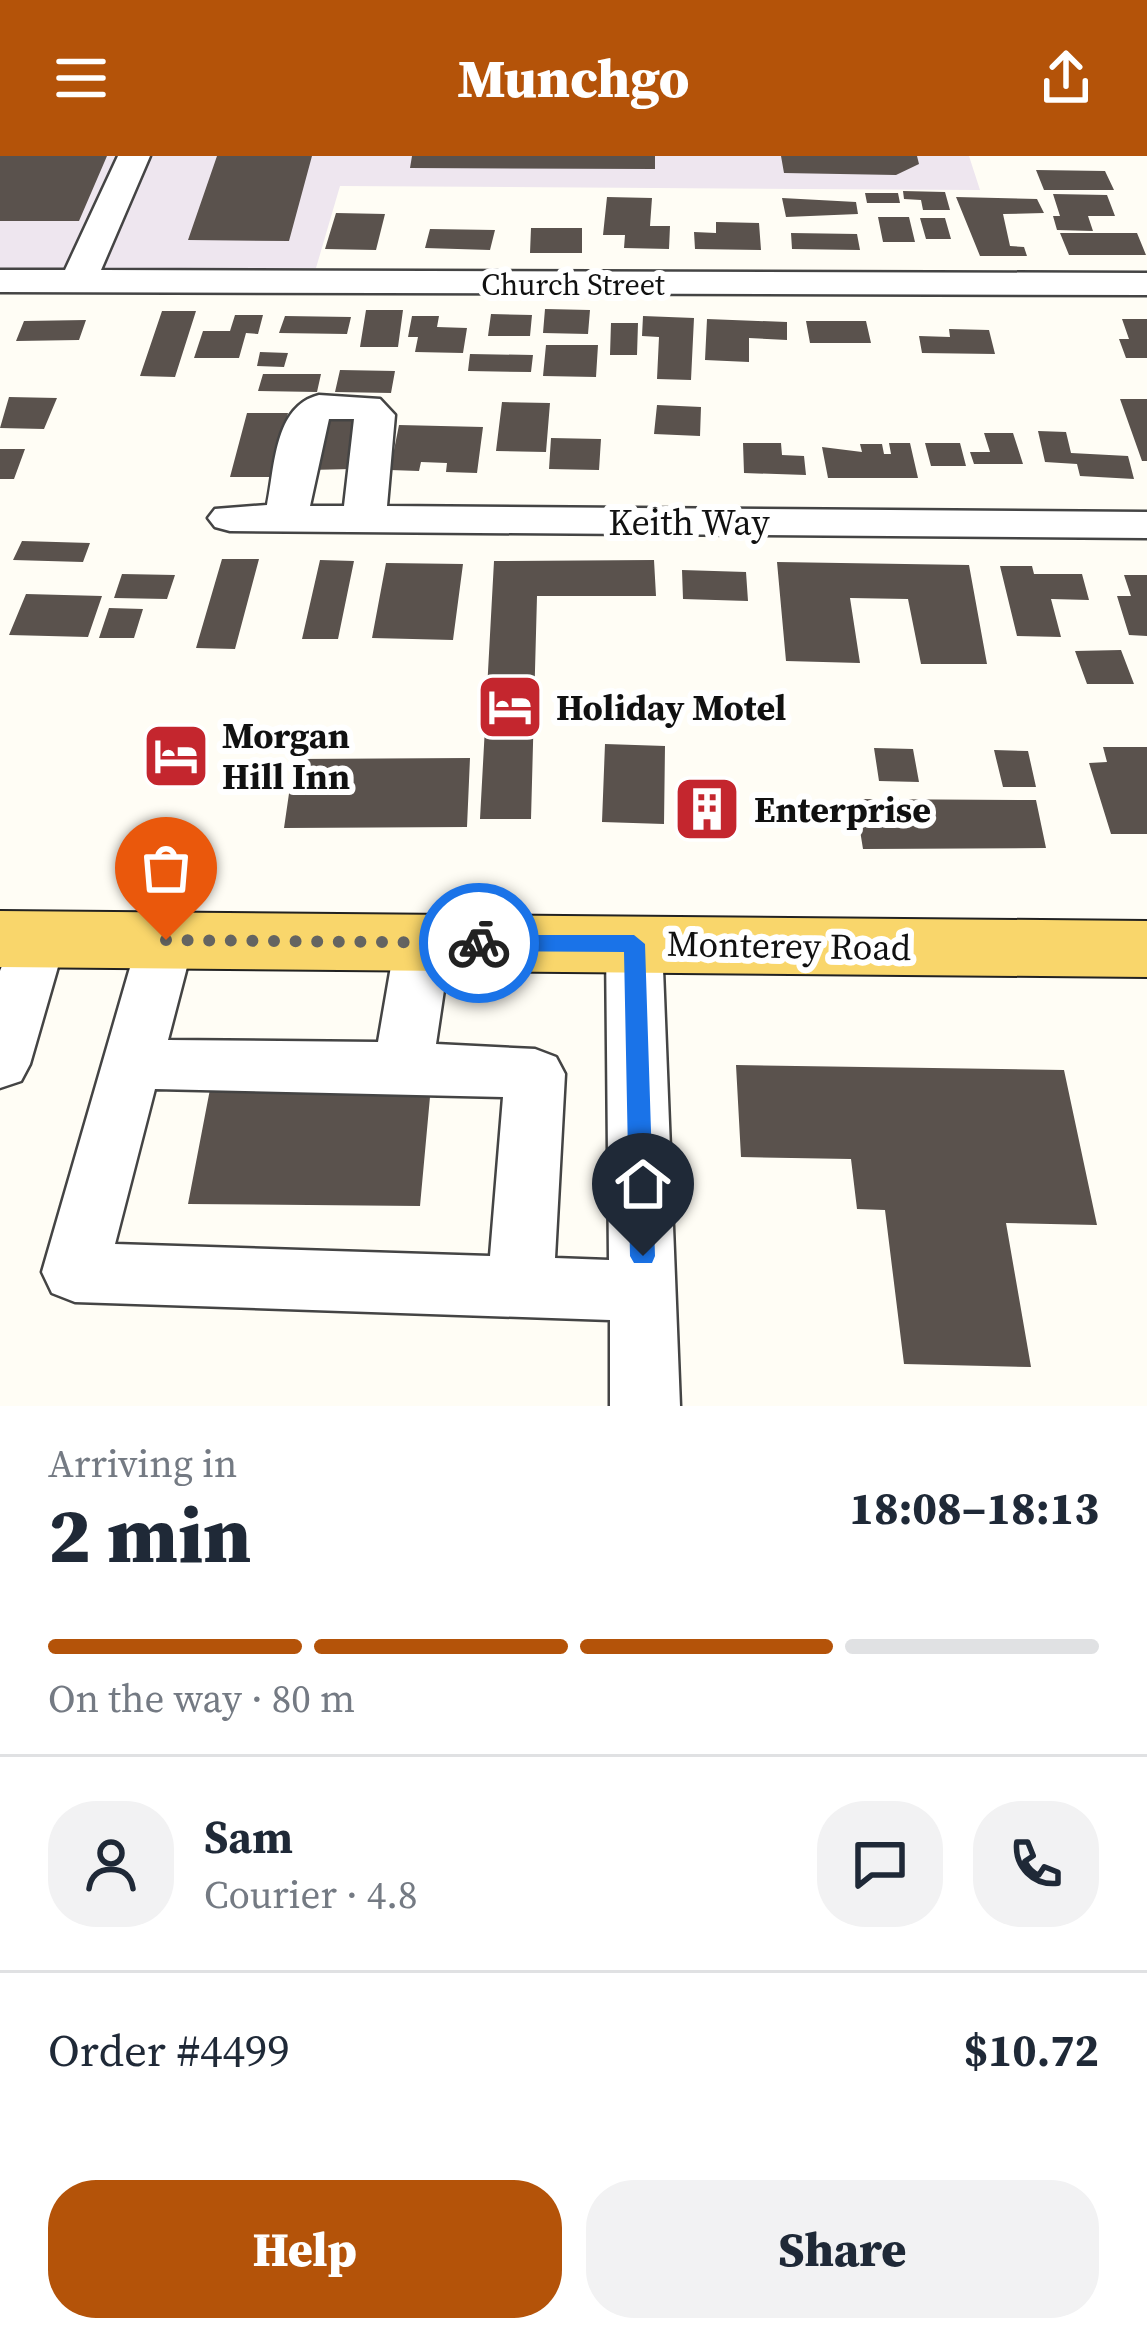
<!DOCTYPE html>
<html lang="en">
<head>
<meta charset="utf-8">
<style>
	:root { --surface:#fff; --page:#f2f2f3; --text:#1f2937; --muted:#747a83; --line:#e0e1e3; --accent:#b45309 }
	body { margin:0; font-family:"Source Serif 4",serif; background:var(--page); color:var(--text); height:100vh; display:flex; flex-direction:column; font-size:45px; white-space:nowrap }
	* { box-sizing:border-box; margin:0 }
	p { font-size:39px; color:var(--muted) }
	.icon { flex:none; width:66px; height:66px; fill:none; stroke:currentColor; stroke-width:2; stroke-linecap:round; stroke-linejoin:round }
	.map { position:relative; height:1250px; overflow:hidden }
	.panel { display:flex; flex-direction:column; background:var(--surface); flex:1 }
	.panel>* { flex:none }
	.pin { position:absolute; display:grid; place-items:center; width:102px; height:102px; color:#fff; margin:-123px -51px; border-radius:50% 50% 50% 0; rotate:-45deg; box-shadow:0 0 12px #0007 }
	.pin .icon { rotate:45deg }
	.courier { position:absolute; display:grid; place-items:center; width:120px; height:120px; margin:-60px; border:9px solid #1a73e8; border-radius:50%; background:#fff; color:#222; box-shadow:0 3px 15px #0007 }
	.overview em { font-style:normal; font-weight:800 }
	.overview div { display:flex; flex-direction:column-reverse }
	.overview { display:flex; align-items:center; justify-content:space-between; height:204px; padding:0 48px }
	h1 { font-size:78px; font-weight:800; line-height:90px }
	.bar { display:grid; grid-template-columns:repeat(4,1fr); gap:18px 12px; align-content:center; height:144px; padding:0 48px }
	.bar i { height:15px; border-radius:9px; background:var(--line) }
	.bar .selected { background:var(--accent) }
	.bar p { grid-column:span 4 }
	.line { display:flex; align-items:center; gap:30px; padding:0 48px; border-top:3px solid var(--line) }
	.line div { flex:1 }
	.round { display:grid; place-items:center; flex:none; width:126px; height:126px; border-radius:48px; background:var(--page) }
	.button { display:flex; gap:24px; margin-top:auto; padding:24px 48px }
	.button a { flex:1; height:138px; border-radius:48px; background:var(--accent); color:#fff; font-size:48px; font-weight:800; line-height:138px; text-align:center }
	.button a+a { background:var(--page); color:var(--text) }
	header { display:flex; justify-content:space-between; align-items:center; height:156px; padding:0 48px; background:var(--accent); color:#fff; font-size:54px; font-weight:800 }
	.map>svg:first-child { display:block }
</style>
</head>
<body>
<header><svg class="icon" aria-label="menu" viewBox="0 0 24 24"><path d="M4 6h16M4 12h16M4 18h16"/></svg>Munchgo<svg class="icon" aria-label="share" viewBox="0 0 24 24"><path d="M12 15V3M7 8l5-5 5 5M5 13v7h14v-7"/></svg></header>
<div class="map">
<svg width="1147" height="1250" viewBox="0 0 1147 1250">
	<rect width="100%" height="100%" fill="#fffdf5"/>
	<path fill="#eee6ef" d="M0,0H969L980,34L340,30L316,112H0Z"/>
	<path fill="#5a524d" d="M0,0H107L79,65H0Z
		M217,0H312L289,85L188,84Z
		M412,0H655V13L410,12Z
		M781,0H917L919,8L896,19L784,17Z
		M1036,14L1105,15L1114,34H1044Z
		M903,35L945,36L950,54H923L921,44L904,43Z
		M865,37H898L900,47H867Z
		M1053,38L1107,39L1115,60H1088L1093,75L1057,74L1053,60H1060Z
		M607,41L652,42L650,70H670L669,93L624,92L625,79H603Z
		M956,41L1037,43L1044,57L1003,58L1010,90L1024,91L1027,100H980Z
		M782,42L856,46L858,58L786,61Z
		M336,57L385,58L376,94L325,93Z
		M878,61H909L915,86H883Z
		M920,62H945L951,83H926Z
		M716,66L759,67L761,94L695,93L694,76L716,77Z
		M531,72H582V97H530Z
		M430,73L495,74L490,94L425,92Z
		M791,77L857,78L860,94L792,93Z
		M1060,77H1137L1146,99H1069Z
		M545,153L590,154L588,178L543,177Z
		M366,154H403L398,191H360Z
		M162,155H196L175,221L140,220Z
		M491,158L532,159L530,180H488Z
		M235,159H263L258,178L246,177L239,202H194L203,175H230Z
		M285,160L351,161L347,178L279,177Z
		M412,160H439L437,171L467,172L463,197L415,196L418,181H408Z
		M643,160L694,162L691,224L657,223L659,181L642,180Z
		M707,163L787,166V184L749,182V206L705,204Z
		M1122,163H1147V202H1126L1119,183H1129Z
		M86,164L79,184L16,185L24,165Z
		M806,165H866L871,187H810Z
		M611,167H638L637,199H610Z
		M949,173L989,174L995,198L922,197L919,180L950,181Z
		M546,189H598L596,221L543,220Z
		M260,196L288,197L284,211L257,210Z
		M470,198L533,199L531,216L468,215Z
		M340,214L395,215L391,237L335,236Z
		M263,218H321L317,236L258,235Z
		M9,241L57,242L44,273L0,272Z
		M1120,243H1147V305H1142Z
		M502,246L550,247L546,296L496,295Z
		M657,249L701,251L700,280L654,278Z
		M247,257H288L274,321H230Z
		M320,257L361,258L351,313L309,314Z
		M399,269L483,271L477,317L446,316L447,307L421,306L419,315L390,314Z
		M1038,275L1066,276L1071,297L1128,300L1134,323L1080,320L1077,308L1045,306Z
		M984,277H1013L1023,308H974L970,296H990Z
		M551,282L601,283L599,314L549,313Z
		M743,287H781L782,299L804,300L806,319L744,317Z
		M889,287H910L918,322H828L822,291L862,296L860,288H882L884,298H891Z
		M925,287H960L966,310H931Z
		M0,293H25L14,323H0Z
		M22,385L90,387L83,406L13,404Z
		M222,403H259L235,493L196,492Z
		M320,404L354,405L338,483H302Z
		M654,404L656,440H537L531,663H480L494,405Z
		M777,406L969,409L987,508H921L908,443L850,442L860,507L786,505Z
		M386,407L463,408L453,484L372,482Z
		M1000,410H1032L1034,418H1082L1089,444L1051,443L1061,481L1017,480Z
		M682,414L746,416L748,445L683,443Z
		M122,418L175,419L167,443L114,442Z
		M1124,419H1147V480L1129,479L1117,440H1131Z
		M26,438L102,440L88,481L9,479Z
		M109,452L143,453L134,482H99Z
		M1121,494L1134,528H1087L1075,495Z
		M605,588L665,590L664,668L602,666Z
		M1103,591H1147V678H1111L1089,607L1107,606Z
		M874,592L913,593L919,626L879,625Z
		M994,594L1028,595L1036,631H1003Z
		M470,602L467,671L284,672L294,603Z
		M683,628H717V639L731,640L732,666L684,665Z
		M855,643L1036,644L1046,692L863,693Z
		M736,909L1064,914L1097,1069L1006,1067L1031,1211L904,1208L885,1054L857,1053L851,1003L741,1001Z
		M211,928L431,930L420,1050L188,1048Z"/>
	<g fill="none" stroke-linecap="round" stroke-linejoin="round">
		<defs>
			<path id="minor" d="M118,0H150L101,114L1147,117V139L0,136V114H65Z
				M319,239L380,243L395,259L387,350L1147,356V382L230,375L215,371L208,362L215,353L267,349C275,311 274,250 319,239ZM329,263H354L344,350H310Z
				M38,762L58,768L66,783L30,908L21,925L0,932V815L18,768Z
				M166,763L186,769L194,784L168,884L378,886L395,787L403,772L423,765L443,772L451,787L436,888L535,893L556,901L565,918L555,1102L609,1104L606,787L614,772L634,765L654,772L662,787L680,1250H610V1164L75,1146L52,1137L42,1116L138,784L146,769ZM155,933L503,941L490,1100L115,1088Z"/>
			<path id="major" d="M0,755L1147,765V821L0,811Z"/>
		</defs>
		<use href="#minor" stroke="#444" stroke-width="5"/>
		<use href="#major" stroke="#222" stroke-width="4"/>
		<use href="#minor" fill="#fff" fill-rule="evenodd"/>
		<use href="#major" fill="#f9d66b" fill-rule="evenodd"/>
	</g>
	<path fill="#1a73e8" d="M479,779H634L645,788L655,1100L652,1107H634L630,1100L624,796L479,795L468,787Z"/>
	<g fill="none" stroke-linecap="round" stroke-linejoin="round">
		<path stroke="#646461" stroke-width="12" stroke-dasharray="0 21.6" d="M166,784L479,787"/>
	</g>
	<defs>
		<symbol id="hotel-square" viewBox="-11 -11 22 22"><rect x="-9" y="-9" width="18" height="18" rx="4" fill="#c4262e" stroke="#fff"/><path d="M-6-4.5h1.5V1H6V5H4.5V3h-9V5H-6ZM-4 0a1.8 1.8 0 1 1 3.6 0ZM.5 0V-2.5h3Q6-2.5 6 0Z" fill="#fff"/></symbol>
		<symbol id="building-square" viewBox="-11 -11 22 22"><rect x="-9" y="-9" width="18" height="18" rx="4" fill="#c4262e" stroke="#fff"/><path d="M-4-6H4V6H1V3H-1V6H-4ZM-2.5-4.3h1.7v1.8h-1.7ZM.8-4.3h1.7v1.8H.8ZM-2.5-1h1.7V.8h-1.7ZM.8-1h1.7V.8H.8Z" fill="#fff"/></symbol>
	</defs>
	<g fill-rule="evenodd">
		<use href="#hotel-square" x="472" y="513" width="76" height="76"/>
		<use href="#hotel-square" x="138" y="562" width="76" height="76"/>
		<use href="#building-square" x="669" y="615" width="76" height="76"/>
	</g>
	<g text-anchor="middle" stroke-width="12" stroke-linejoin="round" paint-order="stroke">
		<g font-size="30" fill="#111" stroke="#fff">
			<text x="573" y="139">Church Street</text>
		</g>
		<g font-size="36" fill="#111" stroke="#fff">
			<text x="689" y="379">Keith Way</text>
			<text transform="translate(789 789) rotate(1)" y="13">Monterey Road</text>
		</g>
		<g font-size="36" font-weight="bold" fill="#111" stroke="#fff" text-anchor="start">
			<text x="556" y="564">Holiday Motel</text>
			<text x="222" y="592">Morgan<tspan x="222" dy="41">Hill Inn</tspan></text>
			<text x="754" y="666">Enterprise</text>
		</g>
	</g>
</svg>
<div class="pin" style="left:166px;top:784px;background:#ea580c"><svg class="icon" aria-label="bag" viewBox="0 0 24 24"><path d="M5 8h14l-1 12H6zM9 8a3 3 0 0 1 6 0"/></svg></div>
<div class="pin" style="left:643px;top:1100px;background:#1f2937"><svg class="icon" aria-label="home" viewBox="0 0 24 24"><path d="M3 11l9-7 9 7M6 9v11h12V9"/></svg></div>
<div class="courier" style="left:479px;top:787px"><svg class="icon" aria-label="bike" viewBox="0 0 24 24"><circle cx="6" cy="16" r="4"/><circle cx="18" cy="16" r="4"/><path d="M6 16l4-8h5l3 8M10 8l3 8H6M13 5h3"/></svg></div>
</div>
<section class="panel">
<div class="overview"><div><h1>2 min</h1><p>Arriving in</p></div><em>18:08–18:13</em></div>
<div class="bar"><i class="selected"></i><i class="selected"></i><i class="selected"></i><i></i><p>On the way · 80 m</p></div>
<div class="line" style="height:216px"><a class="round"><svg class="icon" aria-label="person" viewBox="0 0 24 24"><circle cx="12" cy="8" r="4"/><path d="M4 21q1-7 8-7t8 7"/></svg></a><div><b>Sam</b><p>Courier · 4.8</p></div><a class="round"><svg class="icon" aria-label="chat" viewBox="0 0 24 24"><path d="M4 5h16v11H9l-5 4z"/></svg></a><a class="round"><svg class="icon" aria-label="phone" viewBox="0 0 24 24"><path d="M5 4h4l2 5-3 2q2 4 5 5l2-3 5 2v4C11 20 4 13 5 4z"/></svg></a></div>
<div class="line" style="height:156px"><div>Order #4499</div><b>$10.72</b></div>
<div class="button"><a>Help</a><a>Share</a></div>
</section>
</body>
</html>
